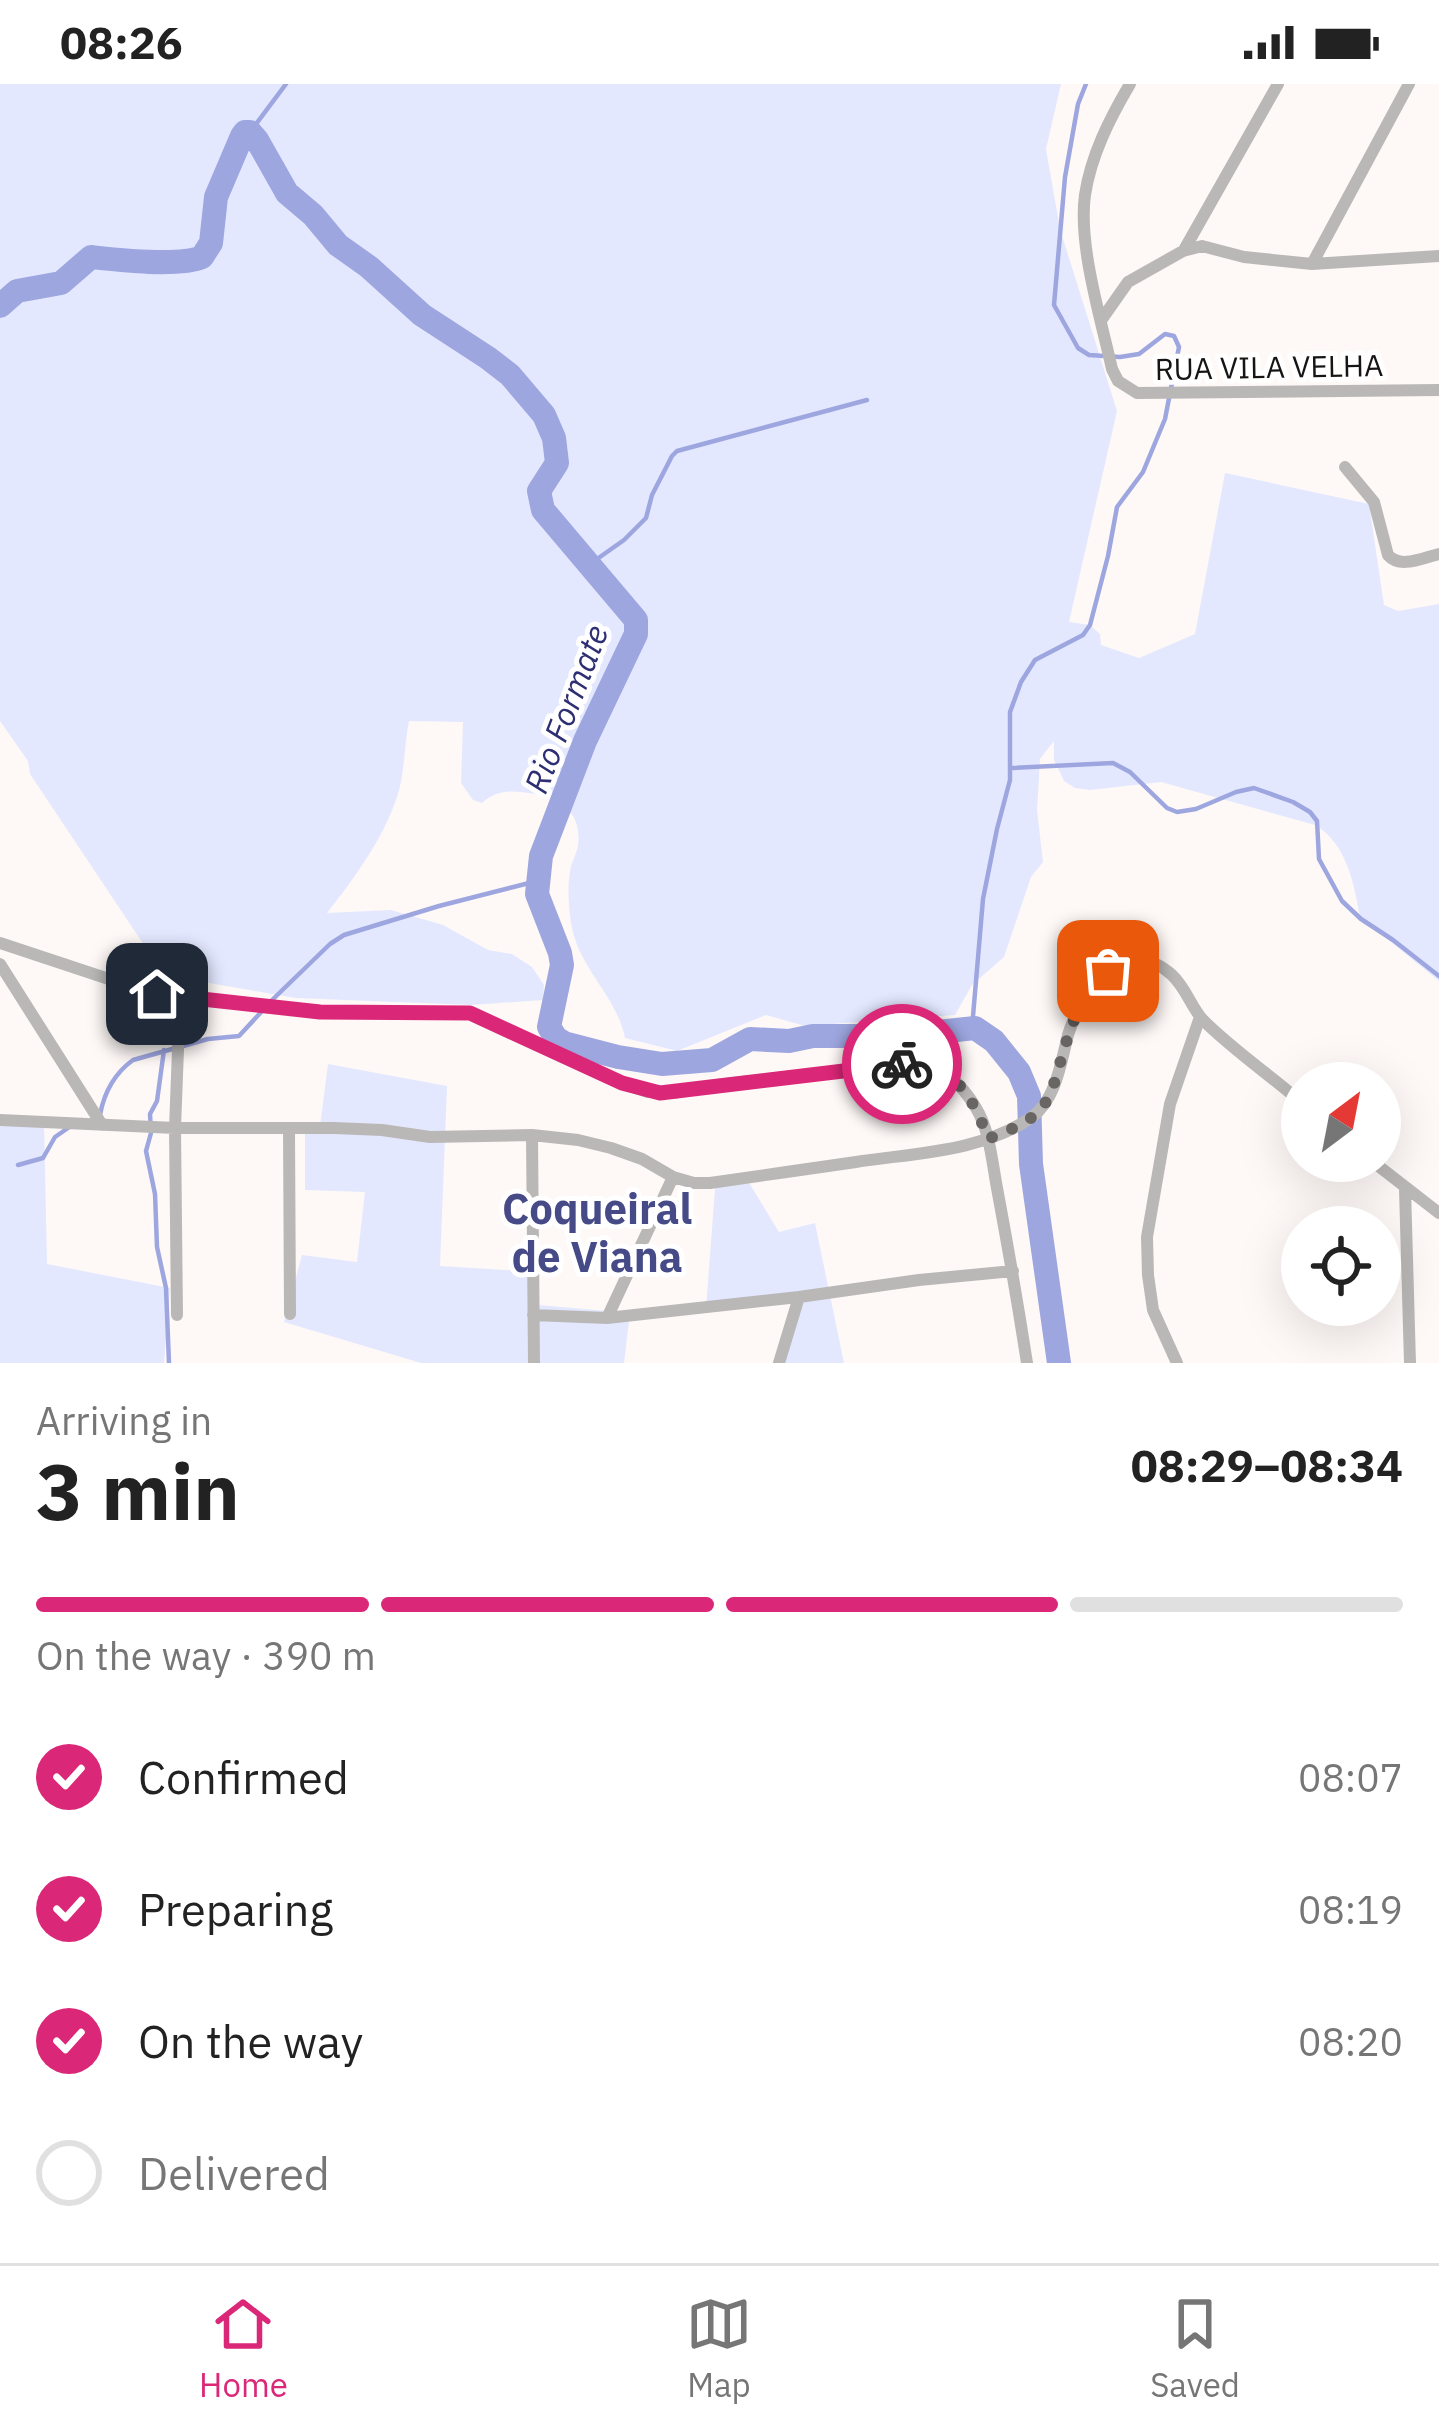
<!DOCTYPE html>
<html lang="en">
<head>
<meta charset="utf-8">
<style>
	:root { --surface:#fff; --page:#f2f2f2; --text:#222; --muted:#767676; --line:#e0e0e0; --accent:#db2777 }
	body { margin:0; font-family:"IBM Plex Sans",sans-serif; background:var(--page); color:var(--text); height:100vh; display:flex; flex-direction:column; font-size:45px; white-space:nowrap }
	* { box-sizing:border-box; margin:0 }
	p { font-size:39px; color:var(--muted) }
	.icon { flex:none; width:66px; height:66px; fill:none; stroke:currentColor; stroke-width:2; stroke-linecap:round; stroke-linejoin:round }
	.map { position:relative; height:1279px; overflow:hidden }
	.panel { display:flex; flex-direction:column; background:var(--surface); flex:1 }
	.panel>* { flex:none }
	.needle { width:78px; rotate:32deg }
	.tools { position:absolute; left:1281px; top:978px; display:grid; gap:24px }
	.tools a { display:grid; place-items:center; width:120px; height:120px; border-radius:50%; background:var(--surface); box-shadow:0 12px 48px #0002; font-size:60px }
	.pin { position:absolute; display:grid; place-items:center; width:102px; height:102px; color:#fff; margin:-51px; border-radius:24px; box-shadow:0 6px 18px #0006 }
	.courier { position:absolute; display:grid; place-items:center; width:120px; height:120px; margin:-60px; border:9px solid #db2777; border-radius:50%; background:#fff; color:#222; box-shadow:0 3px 15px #0007 }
	.overview em { font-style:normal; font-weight:800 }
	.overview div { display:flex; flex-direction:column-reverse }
	.overview { display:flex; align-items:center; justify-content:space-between; height:204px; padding:0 36px }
	h1 { font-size:78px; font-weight:800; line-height:90px }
	.bar { display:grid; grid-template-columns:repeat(4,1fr); gap:18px 12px; align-content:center; height:144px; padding:0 36px }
	.bar i { height:15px; border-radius:9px; background:var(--line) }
	.bar .current { background:var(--accent) }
	.bar p { grid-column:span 4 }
	ol { padding:0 36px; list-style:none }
	li { display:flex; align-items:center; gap:36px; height:132px }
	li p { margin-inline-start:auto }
	li .icon { padding:12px; border-radius:50%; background:var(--accent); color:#fff; stroke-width:4 }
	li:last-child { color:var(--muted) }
	li i { width:66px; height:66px; border:6px solid var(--line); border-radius:50% }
	.status { display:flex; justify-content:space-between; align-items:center; height:84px; padding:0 60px; background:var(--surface); direction:ltr }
	.status svg { height:33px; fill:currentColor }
	.tabs { display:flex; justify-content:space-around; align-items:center; height:168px; border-top:3px solid var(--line); background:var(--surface); font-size:33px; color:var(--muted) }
	.tabs a { display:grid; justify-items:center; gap:6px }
	.tabs .current { color:var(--accent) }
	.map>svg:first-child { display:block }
</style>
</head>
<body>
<div class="status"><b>08:26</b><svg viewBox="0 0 49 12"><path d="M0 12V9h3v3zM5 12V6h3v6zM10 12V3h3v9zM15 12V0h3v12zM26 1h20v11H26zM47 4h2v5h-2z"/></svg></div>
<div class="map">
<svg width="1439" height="1279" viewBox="0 0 1439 1279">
	<rect width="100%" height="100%" fill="#fef9f7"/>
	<path fill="#e4e8ff" d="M0,0H1061L1046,65L1060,145L1117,327L1069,538L1090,541L1100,550L1101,561L1139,574L1195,550L1225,389L1369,420L1384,521L1398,527L1439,520V897L1360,833C1354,800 1347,760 1315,741L1161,698L1090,706L1075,704L1064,697L1054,676V657L1040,675L1037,726L1043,778L1031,793L1004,873L972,901L955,931L805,942L766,931L677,967L625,954C617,913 580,885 572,844C569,828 567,804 570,788C571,778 577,770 578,761C582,731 562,713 535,710C514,707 499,704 482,719L473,716L461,699L463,638L409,637C404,661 405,690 397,713C382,757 355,793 327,829L391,826L443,841L488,866L512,870L532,883L544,901L543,916L471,921L295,914L164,891L30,690L28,677L0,637Z
		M328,980L447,1002L440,1182L539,1188V1221L630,1229L624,1279H421L284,1238L302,1171L357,1178L365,1108L305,1106V1041L320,1042Z
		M0,1037H44L47,1180L170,1204L164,1279H0Z
		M716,1092H745L779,1148L815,1139L844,1279H773L799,1216L706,1224Z"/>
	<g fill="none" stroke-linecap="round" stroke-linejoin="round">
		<path stroke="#9ea6e0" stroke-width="4.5" d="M250,48L286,0
			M590,480L624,456L646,434L652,411L672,372L677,367L867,316
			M1012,684L1113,679L1130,688L1167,724L1177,728L1196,725L1236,708L1254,704L1293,718L1310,728L1317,737L1319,775L1342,817L1361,835L1393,856L1439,892
			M270,918L330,860L344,851L439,822L537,797
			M972,944L983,815L997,745L1010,696V628L1021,598L1035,576L1083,551L1090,541L1108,472L1117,423L1143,388L1165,335L1179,263L1174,252L1165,250L1139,270L1120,273L1089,271L1078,264L1054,221L1065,93L1078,20L1086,0
			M164,966L157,1017L150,1030L151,1049L146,1067L155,1110L157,1163L166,1204L169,1279
			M100,1031C104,1009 115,989 133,976L208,955L239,952L263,926
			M18,1081L43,1074L55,1053L68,1044"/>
		<path stroke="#9ea6e0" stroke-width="24" d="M0,222L17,207L61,199L91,173C118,176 179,183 202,173L211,159L216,113L242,52L245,48H250L257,56L287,109L313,131L338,161L369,183L422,231L488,274L510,291L544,331L554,354L557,379L539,407L543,426L636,536V550L585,657L541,772L537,810L560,869L562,881L549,943L556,954L564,959L618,973L662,980L712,976L750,955L789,957L813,952H900L975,944L994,957L1019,988L1029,1012L1031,1080L1059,1279"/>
		<path stroke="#bab8b7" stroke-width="12" d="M1130,0C1110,34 1091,71 1085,111C1078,161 1101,235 1112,285L1118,297L1137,309L1439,306
			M1184,166L1278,0
			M1312,180L1409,0
			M1102,235L1128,198L1183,167L1202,162L1244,173L1312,180L1439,172
			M1345,383L1374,418L1388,471C1400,485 1422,474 1439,470
			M0,859L157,911L320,927L470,929L622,999L648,1008L673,1009L717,1001L910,979C939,978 962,1000 976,1024C990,1047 992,1078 997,1104C1008,1163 1018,1221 1027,1279
			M0,880L102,1041
			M0,1036L175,1044H334L382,1046L430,1053L532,1051L578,1056L611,1064L642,1075L673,1093L694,1099H710C759,1092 807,1085 856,1078C914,1069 982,1068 1032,1033C1056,1016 1061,978 1068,951C1081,908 1125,848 1172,891C1186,904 1191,923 1203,936C1233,966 1270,991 1302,1019
			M289,1045L290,1230
			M532,1051L534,1279
			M1372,1077L1439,1129
			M1405,1105L1410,1279
			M799,1213L919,1196L1013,1187
			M177,1231L175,1044L180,913
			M533,1231L607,1234L799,1213L779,1279
			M607,1234L673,1093
			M1177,1279L1153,1226L1148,1191L1147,1153L1170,1020L1200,933"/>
	</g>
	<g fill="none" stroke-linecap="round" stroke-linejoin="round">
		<path stroke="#686563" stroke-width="12" stroke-dasharray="0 21.6" d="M902,980C951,974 974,1014 988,1055C1004,1048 1025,1041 1038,1028C1049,1017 1054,1001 1058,986C1069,949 1077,914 1108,887"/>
		<path stroke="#db2777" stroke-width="15" d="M157,910L320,928L470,929L622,999L660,1009L902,980"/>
	</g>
	<g text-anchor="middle" stroke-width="10" stroke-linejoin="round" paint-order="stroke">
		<g font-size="30" fill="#171514" stroke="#fff">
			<text transform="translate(1269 284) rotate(-1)" y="10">RUA VILA VELHA</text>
		</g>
		<g font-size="33" font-style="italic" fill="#2e2f72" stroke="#fff">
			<text transform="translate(566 625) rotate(-69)" y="12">Rio Formate</text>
		</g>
		<g font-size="42" font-weight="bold" fill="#464b88" stroke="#fff">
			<text x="597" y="1140">Coqueiral<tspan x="597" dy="48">de Viana</tspan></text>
		</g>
	</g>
</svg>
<div class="tools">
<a><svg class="needle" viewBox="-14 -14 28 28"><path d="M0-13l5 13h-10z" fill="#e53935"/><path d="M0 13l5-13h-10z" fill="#767676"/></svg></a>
<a><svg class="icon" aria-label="locate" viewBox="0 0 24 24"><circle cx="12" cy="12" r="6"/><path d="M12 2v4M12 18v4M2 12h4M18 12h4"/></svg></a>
</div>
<div class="pin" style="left:1108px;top:887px;background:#ea580c"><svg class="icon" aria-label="bag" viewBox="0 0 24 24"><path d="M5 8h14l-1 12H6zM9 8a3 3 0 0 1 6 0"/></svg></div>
<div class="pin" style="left:157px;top:910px;background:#1f2937"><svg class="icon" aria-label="home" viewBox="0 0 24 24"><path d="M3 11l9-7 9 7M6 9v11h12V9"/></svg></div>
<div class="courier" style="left:902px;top:980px"><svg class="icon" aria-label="bike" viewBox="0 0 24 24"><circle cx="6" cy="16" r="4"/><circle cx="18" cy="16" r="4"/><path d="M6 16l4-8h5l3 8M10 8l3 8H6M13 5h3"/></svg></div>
</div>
<section class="panel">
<div class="overview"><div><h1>3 min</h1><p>Arriving in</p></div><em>08:29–08:34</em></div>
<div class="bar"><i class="current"></i><i class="current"></i><i class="current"></i><i></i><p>On the way · 390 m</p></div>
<ol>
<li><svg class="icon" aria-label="check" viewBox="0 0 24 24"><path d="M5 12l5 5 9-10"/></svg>Confirmed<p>08:07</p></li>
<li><svg class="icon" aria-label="check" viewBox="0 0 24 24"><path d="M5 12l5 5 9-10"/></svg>Preparing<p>08:19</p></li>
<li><svg class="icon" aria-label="check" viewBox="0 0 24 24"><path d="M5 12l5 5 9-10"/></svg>On the way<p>08:20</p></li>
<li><i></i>Delivered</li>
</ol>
</section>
<nav class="tabs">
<a class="current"><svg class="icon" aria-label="home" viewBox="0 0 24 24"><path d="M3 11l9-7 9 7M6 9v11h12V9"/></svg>Home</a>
<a><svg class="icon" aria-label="map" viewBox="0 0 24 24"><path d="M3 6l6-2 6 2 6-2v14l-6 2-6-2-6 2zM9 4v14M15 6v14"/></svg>Map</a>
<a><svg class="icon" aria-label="saved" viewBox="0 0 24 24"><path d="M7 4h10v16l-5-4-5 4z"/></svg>Saved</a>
</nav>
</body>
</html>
